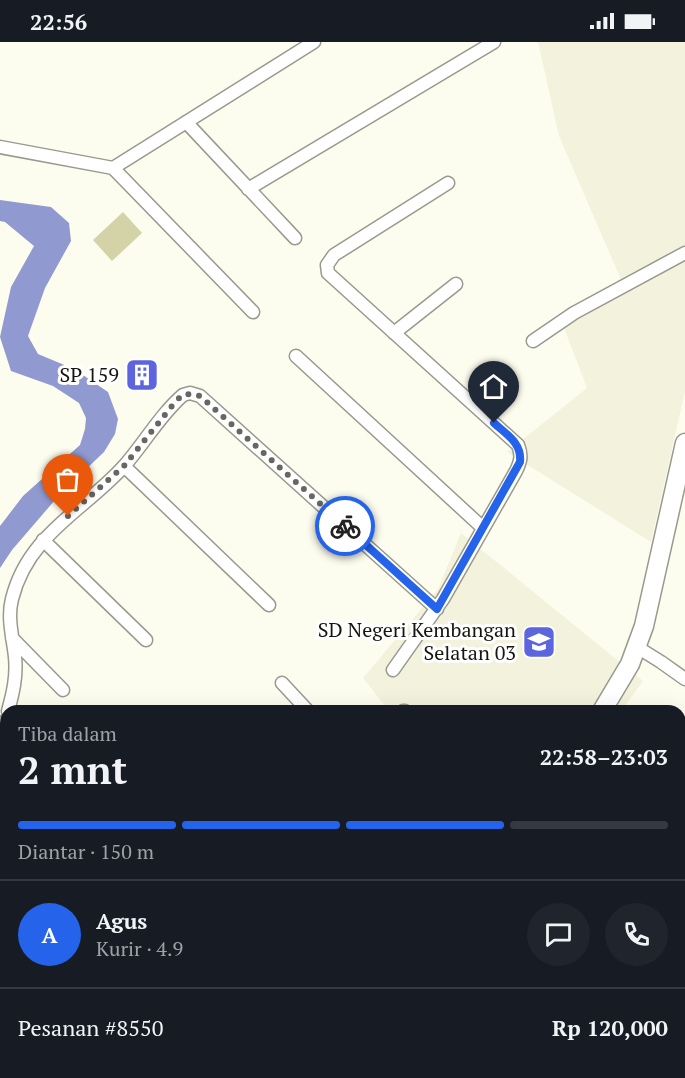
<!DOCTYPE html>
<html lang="id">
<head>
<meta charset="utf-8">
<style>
	:root { --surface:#171b24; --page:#20242c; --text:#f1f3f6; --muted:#9ea1a6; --line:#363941; --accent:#2563eb }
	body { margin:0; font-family:"PT Serif",serif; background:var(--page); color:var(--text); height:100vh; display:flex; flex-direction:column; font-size:22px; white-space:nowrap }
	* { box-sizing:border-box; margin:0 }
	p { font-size:20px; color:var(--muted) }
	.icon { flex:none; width:33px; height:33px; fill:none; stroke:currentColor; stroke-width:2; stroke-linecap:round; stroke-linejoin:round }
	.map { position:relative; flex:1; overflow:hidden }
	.panel { position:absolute; left:0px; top:663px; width:686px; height:374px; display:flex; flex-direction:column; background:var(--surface); border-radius:18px 18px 0 0; box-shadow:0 6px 24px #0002 }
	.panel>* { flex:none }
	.pin { position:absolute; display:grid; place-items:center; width:51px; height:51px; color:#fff; margin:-62px -26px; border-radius:50% 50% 50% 0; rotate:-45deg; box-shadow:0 0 6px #0007 }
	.pin .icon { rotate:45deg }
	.courier { position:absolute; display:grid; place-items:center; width:60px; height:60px; margin:-30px; border:4px solid #2563eb; border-radius:50%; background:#fff; color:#222; box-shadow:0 2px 8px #0007 }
	.overview em { font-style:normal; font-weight:600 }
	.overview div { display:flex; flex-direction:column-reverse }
	.overview { display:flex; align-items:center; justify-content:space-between; height:102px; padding:0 18px }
	h1 { font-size:39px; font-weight:600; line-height:45px }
	.bar { display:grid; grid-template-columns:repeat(4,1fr); gap:9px 6px; align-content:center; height:72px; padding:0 18px }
	.bar i { height:8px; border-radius:4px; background:var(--line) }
	.bar .on { background:var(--accent) }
	.bar p { grid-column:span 4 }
	.line { display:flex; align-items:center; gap:15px; padding:0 18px; border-top:2px solid var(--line) }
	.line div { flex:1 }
	.round { display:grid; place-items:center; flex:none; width:63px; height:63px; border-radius:32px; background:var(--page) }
	.status { display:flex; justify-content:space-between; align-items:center; height:42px; padding:0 30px; background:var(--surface); direction:ltr }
	.status svg { height:16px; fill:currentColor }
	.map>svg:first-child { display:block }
</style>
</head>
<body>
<div class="status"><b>22:56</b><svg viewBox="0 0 49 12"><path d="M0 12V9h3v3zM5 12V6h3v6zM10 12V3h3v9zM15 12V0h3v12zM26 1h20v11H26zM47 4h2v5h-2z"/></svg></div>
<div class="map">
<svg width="685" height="1036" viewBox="0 0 685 1036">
	<rect width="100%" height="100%" fill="#fdfdef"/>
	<path fill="#f2f2dd" d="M538,0H685V349L651,500L507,410L587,346L562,281L622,240L559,94Z
		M461,491L643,639L621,669H389L363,636L438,547Z
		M0,750L6,757V945L0,938Z
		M685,902V1036H535L532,1031L680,1030V905Z
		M448,1030L453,1036H260L255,1031Z"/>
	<path fill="#d4d3a8" d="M123,170L142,191L112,219L93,198Z"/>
	<path fill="#909ad1" d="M0,158L51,165L69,181L71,199L45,246L28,294L38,312L74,327L108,350L118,377L115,392L104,410L61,451L12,508L0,526V484L23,454L80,403L85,387L86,376L79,361L53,344L11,329L0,295L11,245L34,204L5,180L0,179Z"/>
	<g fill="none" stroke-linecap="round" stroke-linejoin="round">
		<defs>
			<path id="street" d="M186,80L295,196
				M0,105L113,126L253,270
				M113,126L314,0
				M248,147L494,0
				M394,291L456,242
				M533,299L574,271L685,211
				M296,314L483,486
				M124,424L269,563
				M43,498L146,598
				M12,596L63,648
				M637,605L661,620L685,637
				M393,628L443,557L516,429C521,419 522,413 518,403L328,231L327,223L334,213L448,141
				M282,641L308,669
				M8,669C13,651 17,634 15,615C13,596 7,576 12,557C28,492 85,468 125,423C145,400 160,373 183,353L190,351L200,354L437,567
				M403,669H405
				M0,693L6,678
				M0,704L6,710
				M680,832L685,827
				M0,903L6,909
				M171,1030L176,1036
				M350,1036L357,1030"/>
			<path id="secondary" d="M602,669L630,622L644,584L685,401
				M416,1030L421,1036
				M52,1036L61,1030"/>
		</defs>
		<use href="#street" stroke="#99998d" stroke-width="15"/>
		<use href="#secondary" stroke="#99998d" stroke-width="21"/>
		<use href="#street" stroke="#fff" stroke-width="12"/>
		<use href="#secondary" stroke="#fff" stroke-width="18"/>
	</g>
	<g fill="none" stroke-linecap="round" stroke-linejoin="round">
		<path stroke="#67675f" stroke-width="6" stroke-dasharray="0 10.8" d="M68,474L124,424L176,359C184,351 189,351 200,354L345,484"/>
		<path stroke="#2563eb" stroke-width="8" d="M345,484L437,567L520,420C522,401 507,393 494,381"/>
	</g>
	<defs>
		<symbol id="building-square" viewBox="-11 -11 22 22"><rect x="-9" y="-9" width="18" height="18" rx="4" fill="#5c65dd" stroke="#fff"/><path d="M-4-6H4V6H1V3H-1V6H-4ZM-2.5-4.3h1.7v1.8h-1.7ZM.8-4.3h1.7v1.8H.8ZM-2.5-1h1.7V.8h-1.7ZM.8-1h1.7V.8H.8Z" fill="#fff"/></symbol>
		<symbol id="school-square" viewBox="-11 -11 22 22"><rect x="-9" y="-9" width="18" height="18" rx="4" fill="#5c65dd" stroke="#fff"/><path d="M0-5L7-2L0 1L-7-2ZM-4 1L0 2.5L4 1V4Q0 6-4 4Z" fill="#fff"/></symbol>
	</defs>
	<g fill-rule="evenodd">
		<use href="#building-square" x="123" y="314" width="38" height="38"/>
		<use href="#school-square" x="520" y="581" width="38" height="38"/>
	</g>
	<g text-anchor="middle" stroke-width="6" stroke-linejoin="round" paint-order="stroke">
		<g font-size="20" fill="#161611" stroke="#fff" text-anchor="end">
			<text x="119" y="340">SP 159</text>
			<text x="516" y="595">SD Negeri Kembangan<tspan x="516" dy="23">Selatan 03</tspan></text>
		</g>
	</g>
</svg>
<div class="pin" style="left:68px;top:474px;background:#ea580c"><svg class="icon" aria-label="bag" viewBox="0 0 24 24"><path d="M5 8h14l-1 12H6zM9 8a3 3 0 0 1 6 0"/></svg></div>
<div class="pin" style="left:494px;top:381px;background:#1f2937"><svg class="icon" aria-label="home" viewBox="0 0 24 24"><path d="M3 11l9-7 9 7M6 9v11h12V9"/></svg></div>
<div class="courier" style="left:345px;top:484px"><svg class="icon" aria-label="bike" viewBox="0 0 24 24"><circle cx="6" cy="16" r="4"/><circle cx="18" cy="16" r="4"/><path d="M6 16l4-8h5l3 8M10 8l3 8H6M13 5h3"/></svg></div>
<section class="panel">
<div class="overview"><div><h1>2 mnt</h1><p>Tiba dalam</p></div><em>22:58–23:03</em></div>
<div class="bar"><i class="on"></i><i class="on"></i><i class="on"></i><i></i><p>Diantar · 150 m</p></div>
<div class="line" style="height:108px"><b class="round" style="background:var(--accent);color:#fff">A</b><div><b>Agus</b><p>Kurir · 4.9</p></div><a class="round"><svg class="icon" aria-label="chat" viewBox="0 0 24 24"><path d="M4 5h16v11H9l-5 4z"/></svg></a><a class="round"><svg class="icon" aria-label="phone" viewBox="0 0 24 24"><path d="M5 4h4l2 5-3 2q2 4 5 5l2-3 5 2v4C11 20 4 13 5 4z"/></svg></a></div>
<div class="line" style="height:78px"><div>Pesanan #8550</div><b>Rp 120,000</b></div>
</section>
</div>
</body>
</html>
